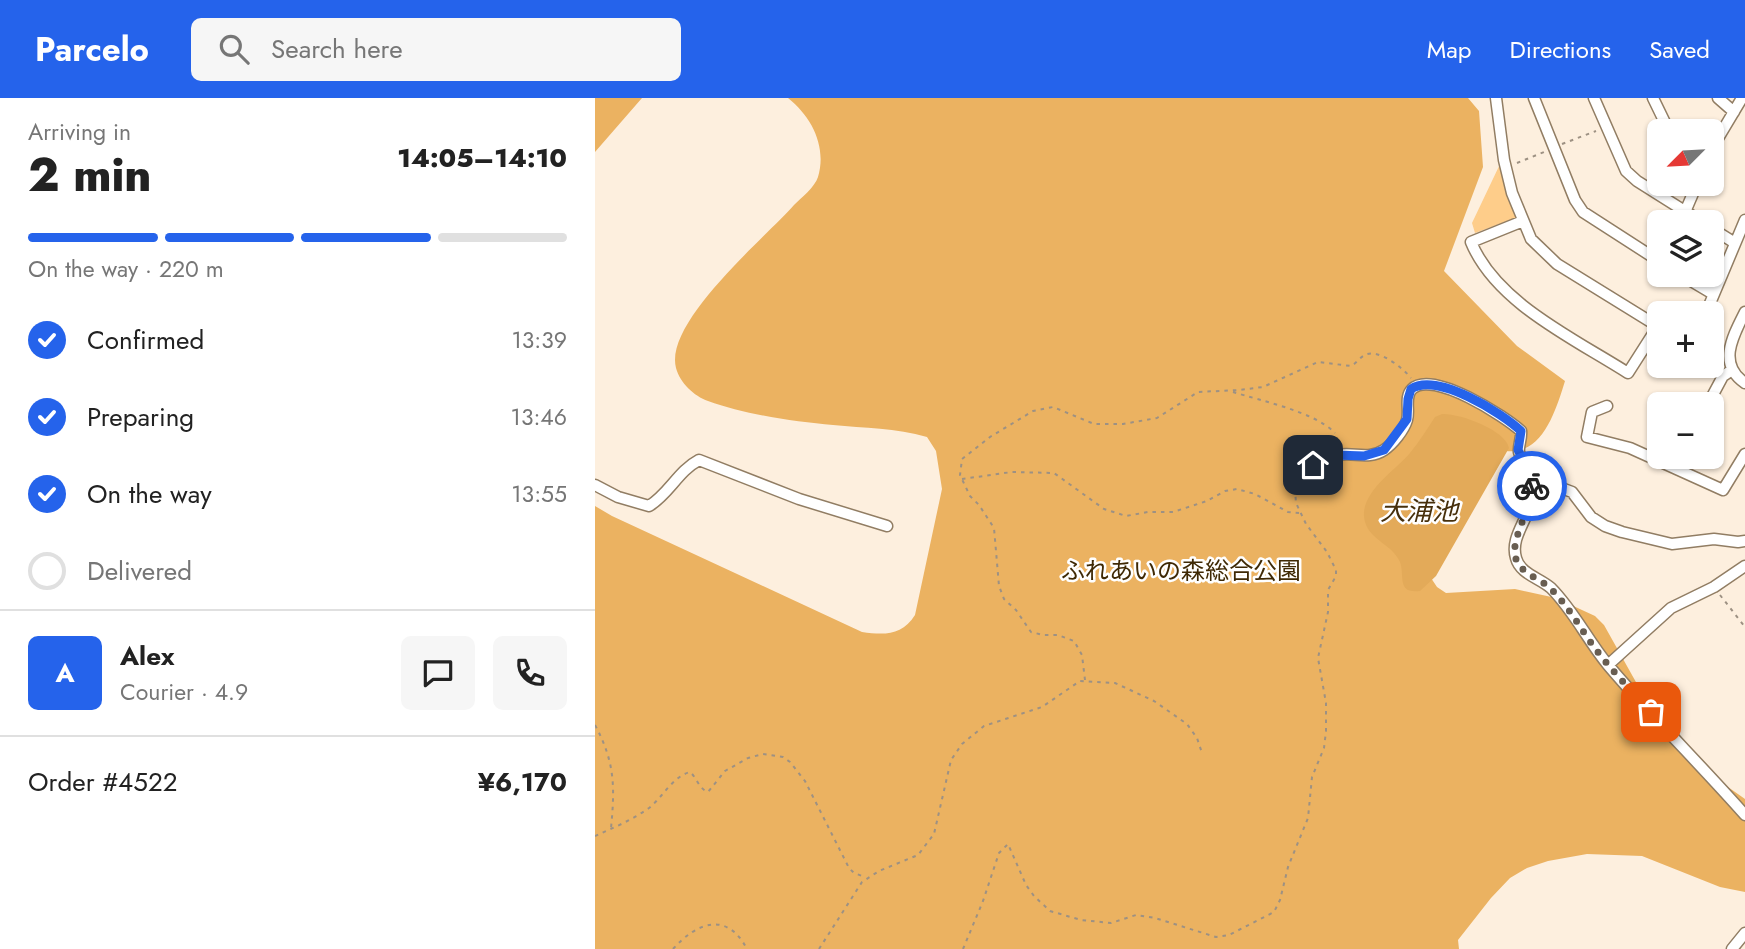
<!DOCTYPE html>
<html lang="en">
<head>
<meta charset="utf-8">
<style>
	:root { --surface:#fff; --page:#f6f6f6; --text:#222; --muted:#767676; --line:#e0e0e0; --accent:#2563eb }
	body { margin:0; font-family:Jost,"Noto Sans JP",sans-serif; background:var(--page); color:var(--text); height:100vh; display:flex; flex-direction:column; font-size:26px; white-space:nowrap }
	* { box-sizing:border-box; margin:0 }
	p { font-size:23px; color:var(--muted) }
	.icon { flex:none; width:38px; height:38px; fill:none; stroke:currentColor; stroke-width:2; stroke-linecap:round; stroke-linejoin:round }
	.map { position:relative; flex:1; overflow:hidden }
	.drawer { display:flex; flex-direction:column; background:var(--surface); width:595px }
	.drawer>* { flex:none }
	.needle { width:46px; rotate:246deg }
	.controls { position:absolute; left:1052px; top:21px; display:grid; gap:14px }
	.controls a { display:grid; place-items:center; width:77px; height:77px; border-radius:10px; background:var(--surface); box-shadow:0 2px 5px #0004; font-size:35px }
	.pin { position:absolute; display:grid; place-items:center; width:60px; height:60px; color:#fff; margin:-30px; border-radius:14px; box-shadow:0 4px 10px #0006 }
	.courier { position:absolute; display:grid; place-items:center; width:70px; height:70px; margin:-35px; border:5px solid #2563eb; border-radius:50%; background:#fff; color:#222; box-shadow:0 2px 9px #0007 }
	.head em { font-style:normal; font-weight:800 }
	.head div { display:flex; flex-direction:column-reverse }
	.head { display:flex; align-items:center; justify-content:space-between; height:119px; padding:0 28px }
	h1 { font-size:46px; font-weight:800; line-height:52px }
	.bar { display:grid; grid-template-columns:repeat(4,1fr); gap:10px 7px; align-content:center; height:84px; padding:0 28px }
	.bar i { height:9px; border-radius:5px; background:var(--line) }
	.bar .current { background:var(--accent) }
	.bar p { grid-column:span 4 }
	.line { display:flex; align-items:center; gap:18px; padding:0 28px; border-top:2px solid var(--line) }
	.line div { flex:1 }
	.round { display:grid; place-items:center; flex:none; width:74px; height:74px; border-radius:10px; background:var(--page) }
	ol { padding:0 28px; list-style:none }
	li { display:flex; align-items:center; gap:21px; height:77px }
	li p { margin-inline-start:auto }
	li .icon { padding:7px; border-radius:50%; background:var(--accent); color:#fff; stroke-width:4 }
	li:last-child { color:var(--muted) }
	li i { width:38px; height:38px; border:4px solid var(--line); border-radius:50% }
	header { display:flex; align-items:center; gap:42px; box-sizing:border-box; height:98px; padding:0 35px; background:var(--accent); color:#fff }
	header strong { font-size:33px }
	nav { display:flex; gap:38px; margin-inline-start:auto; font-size:24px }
	.search { width:490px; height:63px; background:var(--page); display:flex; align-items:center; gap:18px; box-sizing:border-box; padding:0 24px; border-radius:10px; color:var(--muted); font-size:26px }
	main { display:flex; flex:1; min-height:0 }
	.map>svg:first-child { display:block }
</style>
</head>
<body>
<header>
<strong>Parcelo</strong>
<div class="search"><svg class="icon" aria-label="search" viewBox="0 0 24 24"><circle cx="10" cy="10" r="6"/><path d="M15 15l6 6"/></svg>Search here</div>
<nav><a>Map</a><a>Directions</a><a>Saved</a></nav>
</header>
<main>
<section class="drawer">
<div class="head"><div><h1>2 min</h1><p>Arriving in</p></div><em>14:05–14:10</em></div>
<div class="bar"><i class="current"></i><i class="current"></i><i class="current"></i><i></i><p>On the way · 220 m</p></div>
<ol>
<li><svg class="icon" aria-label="check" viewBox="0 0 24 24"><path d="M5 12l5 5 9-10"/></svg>Confirmed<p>13:39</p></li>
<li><svg class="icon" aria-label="check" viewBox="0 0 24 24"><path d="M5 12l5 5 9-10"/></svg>Preparing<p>13:46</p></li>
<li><svg class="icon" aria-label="check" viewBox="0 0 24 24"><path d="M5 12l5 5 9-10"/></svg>On the way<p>13:55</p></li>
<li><i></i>Delivered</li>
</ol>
<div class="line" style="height:126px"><b class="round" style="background:var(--accent);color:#fff">A</b><div><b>Alex</b><p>Courier · 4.9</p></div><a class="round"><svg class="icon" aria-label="chat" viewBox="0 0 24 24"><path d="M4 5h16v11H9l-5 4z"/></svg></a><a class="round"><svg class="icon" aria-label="phone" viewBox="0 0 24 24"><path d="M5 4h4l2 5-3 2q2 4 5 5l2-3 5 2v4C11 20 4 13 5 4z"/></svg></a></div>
<div class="line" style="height:91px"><div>Order #4522</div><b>¥6,170</b></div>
</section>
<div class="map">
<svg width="1150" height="851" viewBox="0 0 1150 851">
	<rect width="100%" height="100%" fill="#fdefde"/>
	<path fill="#fecd8a" d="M906,64L909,83L921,120L880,135L877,125Z"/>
	<path fill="#ebb261" d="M0,0H47L0,54Z
		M193,0H873L884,13L888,69L849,173L922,248L970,283C960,315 946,362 905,352L830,471L842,489L851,495L920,491L961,500L1000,518L1009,527L1051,602L1096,663L1150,701V794L1125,789L1047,758L992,756L953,763L932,770L915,780L896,800L863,842L864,851H0V408L17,418L267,534C289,537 307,538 320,517L347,391L341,353L332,339C301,330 269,330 238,327C199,324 149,316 113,303C99,298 85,285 81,270C69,224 170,140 199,107C206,100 220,89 223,79C232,49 217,19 193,0Z"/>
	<path fill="#e3aa59" d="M847,316C864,315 911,332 914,350L841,478L825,493C801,496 810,477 805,464C797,446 776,443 770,424C762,396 800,373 815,355C824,344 832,331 840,319Z"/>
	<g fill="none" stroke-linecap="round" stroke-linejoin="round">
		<defs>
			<path id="street" d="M901,0L909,62L917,95L936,141L962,166L1064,229
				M939,0L980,102L988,114L1064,163
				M999,0L1031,73L1042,83L1107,124
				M1058,0L1074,33
				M1123,0L1139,14
				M1116,52L1147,0
				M1090,114L1102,86
				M928,123L876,144C901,205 980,241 1033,275L1063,228
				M1116,130L1140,145
				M1086,177L1118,196
				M1150,214C1138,238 1122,266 1150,285
				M1111,215L1150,122
				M1113,306L1128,278L1137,272
				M1012,308L997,314L992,339L1035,350L1128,392L1150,356
				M718,367C726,364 734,359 743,357C759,354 774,362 789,352C798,346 809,332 812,322C815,312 809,299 817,291C837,271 911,319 926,333C927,340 923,348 924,354C930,375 942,378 936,404C932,423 915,440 921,460C925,476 945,480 956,490C979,513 993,543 1013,567C1057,619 1105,666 1150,717
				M937,379L977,394L996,419L1010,428L1027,434L1077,446L1119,441L1143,444L1150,443
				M0,387L23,399L54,408C74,396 83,373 104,362L204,401L292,428
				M1013,567L1076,510L1119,489L1150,468
				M1137,851L1150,835"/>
		</defs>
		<use href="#street" stroke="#917d63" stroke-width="13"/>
		<path stroke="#9d9183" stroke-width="2" stroke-dasharray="3.5 5" stroke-linecap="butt" d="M967,46L1001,33
			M922,65L949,54
			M638,294C667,303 720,314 740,335
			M367,381L417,374L459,375L509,411L531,418L553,414H578L612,403L630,393L642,391L660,396L693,414L704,415
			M1125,497L1150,529
			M490,582L487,557L479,543L463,537H448L436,534L421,512L409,501L404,488L399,430L384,407L375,398L365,377L367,361L395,339L438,313L458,309L499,326H528L562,320L603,294L644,292L668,289L723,264L756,268C762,265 765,259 770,257C783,250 808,270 816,280
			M0,627C20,664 20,689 16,730
			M0,738C18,730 37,722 54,710C68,699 77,679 95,674C102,680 104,691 113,694L130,673L153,660L168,656L188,659L195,664L210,683L254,770L259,775L270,779
			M78,851C102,824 132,813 152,851
			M224,851L267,784L284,773L323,757L339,736L356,662L367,646L389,628L447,609L485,583L520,585L559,603L592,626L602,640L607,655
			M368,851L388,803L404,755L413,746L431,787L439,798L455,813L486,822L516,825L541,817L560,820L621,839L634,837L679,814L685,802L693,769L713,720L717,679L729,650L731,633V605L723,560L733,514V492L741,478V472L732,454L711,426L701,405L700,392L712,373"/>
		<use href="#street" stroke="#fff" stroke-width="10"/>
	</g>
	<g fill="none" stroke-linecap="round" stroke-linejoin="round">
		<path stroke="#685e52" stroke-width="7" stroke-dasharray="0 12.6" d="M937,388C937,411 914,442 921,461C926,476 947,481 957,492C974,509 985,530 999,549C1016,572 1037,593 1056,614"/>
		<path stroke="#2563eb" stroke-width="9" d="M718,367L740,357L769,358L789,352L812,321L813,301L816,291C842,274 907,315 926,333L923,352L937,379V388"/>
	</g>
	<g text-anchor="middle" stroke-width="5" stroke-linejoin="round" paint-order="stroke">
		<g font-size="24" fill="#3f2904" stroke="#fff">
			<text x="586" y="481">ふれあいの森総合公園</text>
		</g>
		<g font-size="26" font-style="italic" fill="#47300c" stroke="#fff">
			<text x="824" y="422">大浦池</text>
		</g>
	</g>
</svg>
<div class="controls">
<a><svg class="needle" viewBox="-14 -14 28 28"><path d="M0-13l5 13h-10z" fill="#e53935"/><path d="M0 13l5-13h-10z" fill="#767676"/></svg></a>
<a><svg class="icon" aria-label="layers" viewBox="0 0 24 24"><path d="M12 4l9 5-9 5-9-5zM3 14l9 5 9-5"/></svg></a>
<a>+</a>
<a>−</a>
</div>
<div class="pin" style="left:1056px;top:614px;background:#ea580c"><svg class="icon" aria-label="bag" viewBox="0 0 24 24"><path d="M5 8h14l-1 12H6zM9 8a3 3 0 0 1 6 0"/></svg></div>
<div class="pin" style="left:718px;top:367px;background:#1f2937"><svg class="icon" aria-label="home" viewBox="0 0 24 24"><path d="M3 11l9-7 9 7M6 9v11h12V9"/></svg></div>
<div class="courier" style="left:937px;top:388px"><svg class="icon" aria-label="bike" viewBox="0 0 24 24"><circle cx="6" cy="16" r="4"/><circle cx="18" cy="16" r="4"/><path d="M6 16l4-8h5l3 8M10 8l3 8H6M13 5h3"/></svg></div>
</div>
</main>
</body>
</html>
